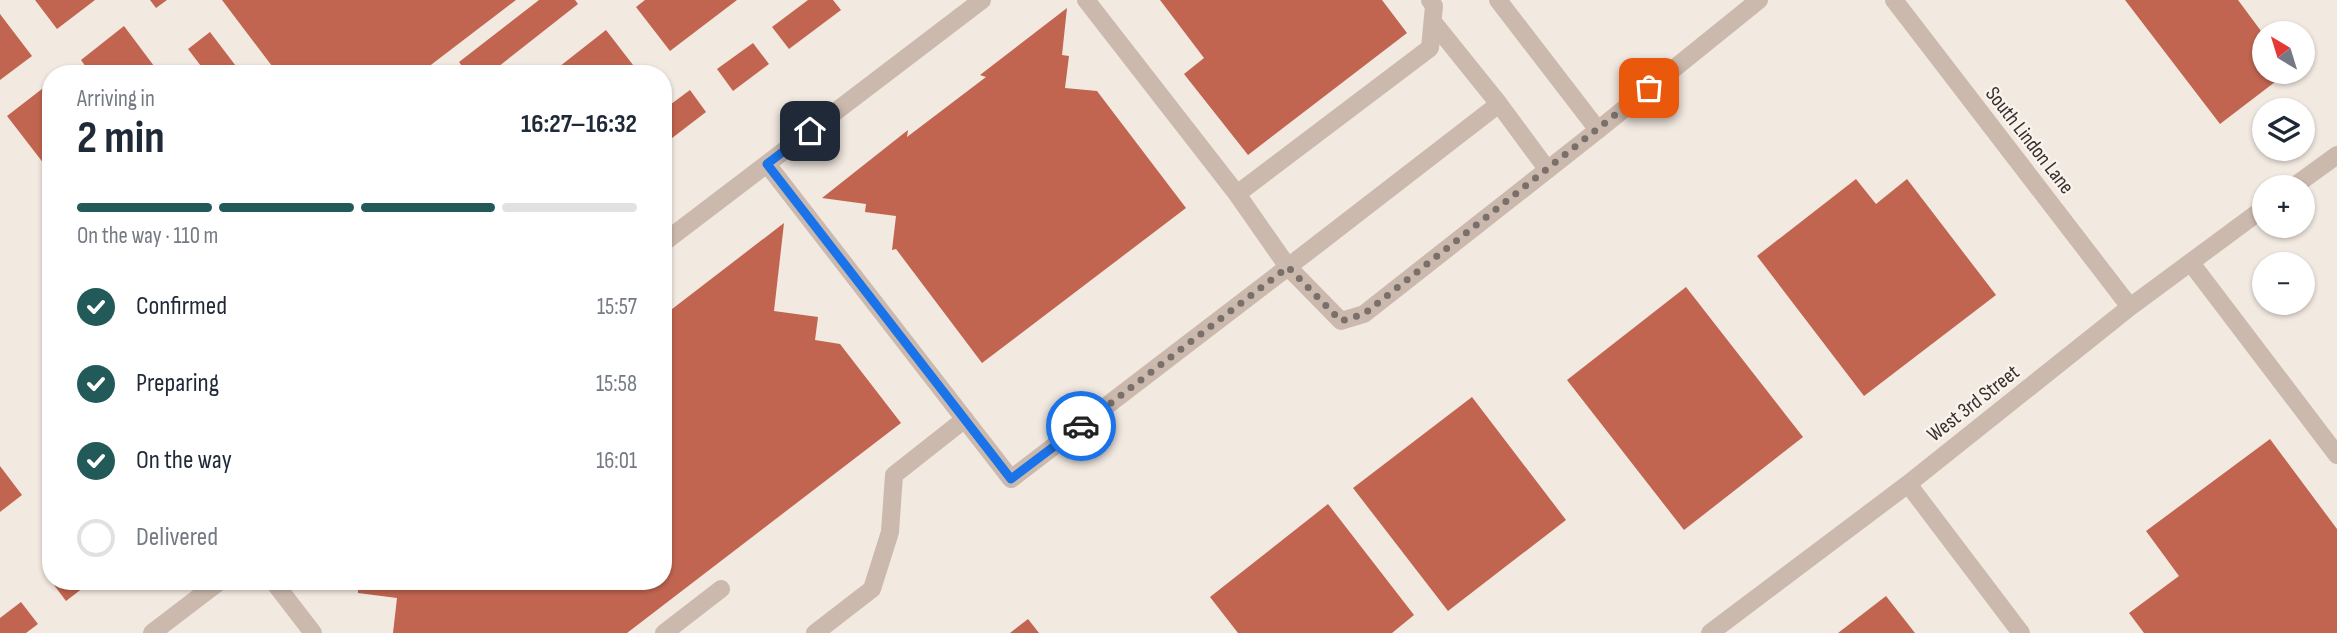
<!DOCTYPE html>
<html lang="en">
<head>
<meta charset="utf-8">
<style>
	:root { --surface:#fff; --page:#f2f2f3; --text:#1f2937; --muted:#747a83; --line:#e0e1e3; --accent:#225959 }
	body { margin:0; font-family:"Sofia Sans Condensed",sans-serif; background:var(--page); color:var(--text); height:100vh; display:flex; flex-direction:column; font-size:26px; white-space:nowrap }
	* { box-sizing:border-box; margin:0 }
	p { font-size:23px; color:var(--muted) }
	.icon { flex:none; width:38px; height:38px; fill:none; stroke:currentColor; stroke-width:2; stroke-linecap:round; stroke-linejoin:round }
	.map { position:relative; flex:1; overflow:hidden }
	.details { position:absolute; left:42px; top:65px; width:630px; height:525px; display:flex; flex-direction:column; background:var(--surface); border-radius:28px; box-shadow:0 2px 5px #0004 }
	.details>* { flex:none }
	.needle { width:46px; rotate:322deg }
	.buttons { position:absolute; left:2252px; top:21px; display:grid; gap:14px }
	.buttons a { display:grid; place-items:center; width:63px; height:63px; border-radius:50%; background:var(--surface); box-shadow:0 2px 5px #0004; font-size:35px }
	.pin { position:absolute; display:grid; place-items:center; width:60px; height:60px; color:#fff; margin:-30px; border-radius:14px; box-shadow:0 4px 10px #0006 }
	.courier { position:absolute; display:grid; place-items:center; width:70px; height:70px; margin:-35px; border:5px solid #1a73e8; border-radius:50%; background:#fff; color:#222; box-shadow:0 2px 9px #0007 }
	.overview em { font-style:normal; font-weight:700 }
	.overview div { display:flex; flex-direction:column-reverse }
	.overview { display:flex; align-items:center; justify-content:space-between; height:119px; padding:0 35px }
	h1 { font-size:46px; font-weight:700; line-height:52px }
	.bar { display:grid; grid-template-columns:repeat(4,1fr); gap:10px 7px; align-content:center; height:84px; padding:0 35px }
	.bar i { height:9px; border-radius:5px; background:var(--line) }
	.bar .selected { background:var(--accent) }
	.bar p { grid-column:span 4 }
	ol { padding:0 35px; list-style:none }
	li { display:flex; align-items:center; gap:21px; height:77px }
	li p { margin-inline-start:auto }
	li .icon { padding:7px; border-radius:50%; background:var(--accent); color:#fff; stroke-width:4 }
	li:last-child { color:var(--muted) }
	li i { width:38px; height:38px; border:4px solid var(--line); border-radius:50% }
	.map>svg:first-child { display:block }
</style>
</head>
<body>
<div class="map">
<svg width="2337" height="633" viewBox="0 0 2337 633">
	<rect width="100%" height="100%" fill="#f2e9e1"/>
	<path fill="#c16550" d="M35,0H95L57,29Z
		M150,0H167L156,8Z
		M222,0H516L419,74H278Z
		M539,0H575L578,4L489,74H468L459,62Z
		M645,0H737L670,51L636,7Z
		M808,0H833L841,10L789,49L772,27Z
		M1160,0H1382L1407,33L1248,155L1184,74L1204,58Z
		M2125,0H2238L2264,35V72H2288L2220,124Z
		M1067,8L1062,55L1069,56L1065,88L1097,91L1186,208L982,363L896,249L892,250L896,216L865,212L866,204L822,198L908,130L907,137L986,77L980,75Z
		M0,14L32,56L0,80Z
		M124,26L160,74H91L81,60Z
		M606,30L640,74H550Z
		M210,32L242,74H207L188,49Z
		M753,43L769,64L733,91L717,69Z
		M51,82V173L7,116Z
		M690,90L706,112L663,145V110Z
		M1856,179L1876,204L1907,179L1996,295L1864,396L1757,256Z
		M784,223L774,311L818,317L815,340L840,344L901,423L627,633H393L397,598L358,593V588L317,583L663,581V322L665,320L663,316Z
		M1686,287L1803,437L1684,530L1567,380Z
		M1472,397L1566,520L1448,611L1353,488Z
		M2270,439L2337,529V633H2144L2129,613L2179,576L2146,531Z
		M0,466L22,495L0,512Z
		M1328,504L1414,615L1392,633H1238L1210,597Z
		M51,581H92L66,601Z
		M1886,596L1915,633H1838Z
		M21,602L38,624L26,633H0V618Z
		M1028,619L1039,633H1010Z"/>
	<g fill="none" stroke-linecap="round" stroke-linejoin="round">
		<path stroke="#cbb9ad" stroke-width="18" d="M1086,0L1237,194L1430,48L1434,6L1430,0
			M1498,0L1598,130L1759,0
			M1894,0L2130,307
			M1433,22L1499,104L1288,267L1341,321L1364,314L1598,130
			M1499,104L1547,169
			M767,164L1011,479L1288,267L1237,194
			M2293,187L2337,155
			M663,243L982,0
			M2191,263L2337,455
			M1908,484L2021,633
			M273,581L313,633
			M152,633L220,581
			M664,633L721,589
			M815,633L872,589L890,532L894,475L965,419
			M1710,633L1908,484L2130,307L2264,208"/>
	</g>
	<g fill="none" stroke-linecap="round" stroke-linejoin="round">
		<path stroke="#7a706b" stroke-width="7" stroke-dasharray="0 12.6" d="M1081,426L1288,267L1341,321L1364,314L1649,88"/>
		<path stroke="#1a73e8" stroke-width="9" d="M810,131L767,164L1011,479L1081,426"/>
	</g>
	<g text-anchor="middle" stroke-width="5" stroke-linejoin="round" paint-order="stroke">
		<g font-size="21" fill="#392f2b" stroke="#faf3ed">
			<text transform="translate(2030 140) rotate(52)" y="7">South Lindon Lane</text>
			<text transform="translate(1973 403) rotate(-38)" y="7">West 3rd Street</text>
		</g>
	</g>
</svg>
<div class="buttons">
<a><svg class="needle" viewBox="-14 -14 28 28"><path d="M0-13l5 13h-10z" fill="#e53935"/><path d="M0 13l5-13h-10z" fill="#747a83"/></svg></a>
<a><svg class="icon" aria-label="layers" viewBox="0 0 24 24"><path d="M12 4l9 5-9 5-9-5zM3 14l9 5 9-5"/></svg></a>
<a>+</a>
<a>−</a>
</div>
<div class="pin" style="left:1649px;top:88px;background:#ea580c"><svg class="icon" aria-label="bag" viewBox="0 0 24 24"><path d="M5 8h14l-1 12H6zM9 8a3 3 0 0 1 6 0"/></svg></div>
<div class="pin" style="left:810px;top:131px;background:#1f2937"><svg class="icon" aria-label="home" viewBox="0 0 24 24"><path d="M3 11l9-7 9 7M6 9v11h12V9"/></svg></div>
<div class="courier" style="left:1081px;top:426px"><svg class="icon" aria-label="car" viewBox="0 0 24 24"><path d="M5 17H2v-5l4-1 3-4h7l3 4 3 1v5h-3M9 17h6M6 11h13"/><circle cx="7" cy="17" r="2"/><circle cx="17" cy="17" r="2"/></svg></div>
<section class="details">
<div class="overview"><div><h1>2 min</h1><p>Arriving in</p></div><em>16:27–16:32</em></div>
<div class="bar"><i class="selected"></i><i class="selected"></i><i class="selected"></i><i></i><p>On the way · 110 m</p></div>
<ol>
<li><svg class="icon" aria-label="check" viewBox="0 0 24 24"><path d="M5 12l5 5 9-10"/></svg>Confirmed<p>15:57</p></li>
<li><svg class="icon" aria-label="check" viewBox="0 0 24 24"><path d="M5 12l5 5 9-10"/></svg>Preparing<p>15:58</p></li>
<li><svg class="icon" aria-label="check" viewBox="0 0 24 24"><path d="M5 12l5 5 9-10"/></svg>On the way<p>16:01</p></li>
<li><i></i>Delivered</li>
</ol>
</section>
</div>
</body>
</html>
